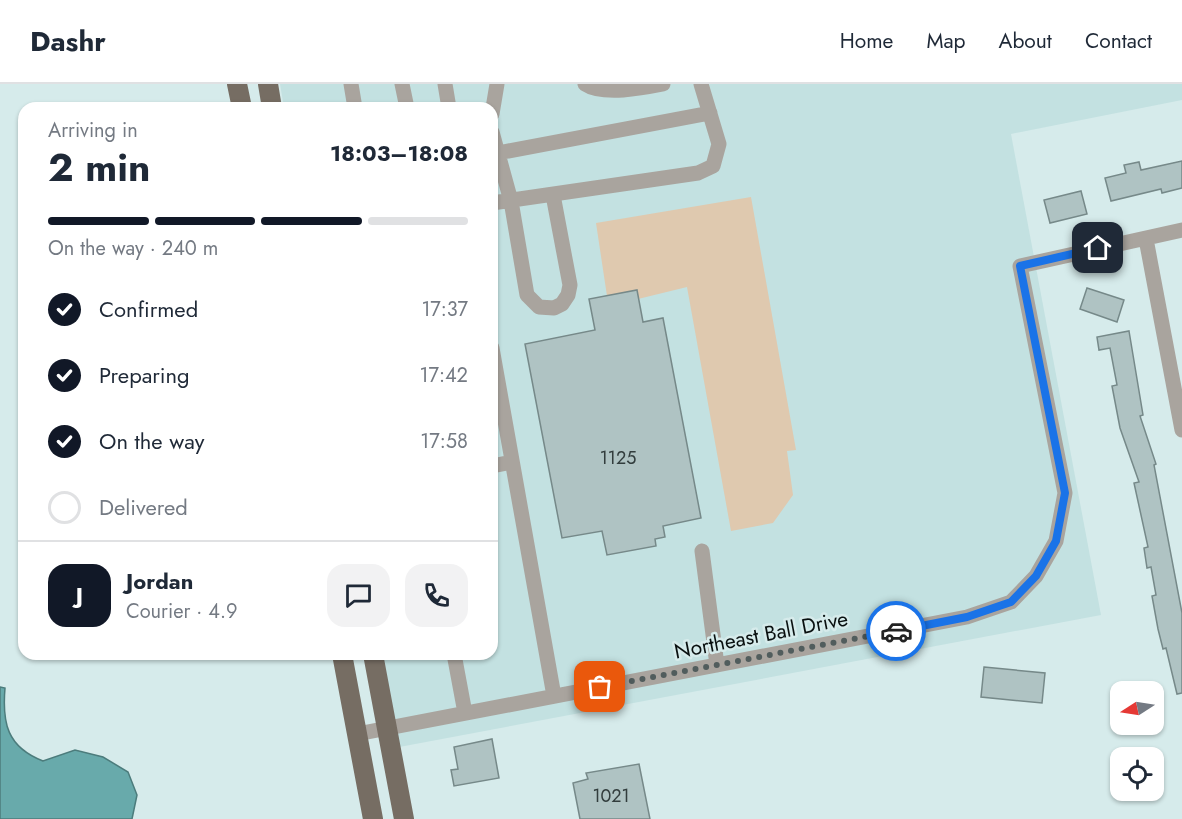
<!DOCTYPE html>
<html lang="en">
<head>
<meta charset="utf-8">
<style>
	:root { --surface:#fff; --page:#f2f2f3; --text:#1f2937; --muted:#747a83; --line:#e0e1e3; --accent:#111827 }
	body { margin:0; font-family:Jost,sans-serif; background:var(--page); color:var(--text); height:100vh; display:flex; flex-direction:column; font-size:22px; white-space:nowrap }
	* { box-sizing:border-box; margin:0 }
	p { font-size:20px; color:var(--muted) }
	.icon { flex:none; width:33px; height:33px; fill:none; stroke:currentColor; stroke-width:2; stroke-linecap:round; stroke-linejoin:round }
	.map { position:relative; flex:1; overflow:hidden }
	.panel { position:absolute; left:18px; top:18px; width:480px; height:558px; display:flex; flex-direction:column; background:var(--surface); border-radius:18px; box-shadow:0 2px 4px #0004 }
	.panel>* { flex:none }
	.needle { width:39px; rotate:258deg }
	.controls { position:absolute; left:1110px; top:597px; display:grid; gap:12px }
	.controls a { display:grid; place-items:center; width:54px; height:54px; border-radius:12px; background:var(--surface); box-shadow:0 2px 4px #0004; font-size:30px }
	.pin { position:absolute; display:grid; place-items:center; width:51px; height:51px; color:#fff; margin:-26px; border-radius:12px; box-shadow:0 3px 9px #0006 }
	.courier { position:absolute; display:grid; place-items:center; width:60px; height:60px; margin:-30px; border:4px solid #1a73e8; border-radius:50%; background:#fff; color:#222; box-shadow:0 2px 8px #0007 }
	.head em { font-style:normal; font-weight:700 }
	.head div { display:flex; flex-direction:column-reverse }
	.head { display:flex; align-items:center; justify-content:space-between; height:102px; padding:0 30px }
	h1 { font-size:39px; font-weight:700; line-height:45px }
	.bar { display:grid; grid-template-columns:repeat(4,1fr); gap:9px 6px; align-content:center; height:72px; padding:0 30px }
	.bar i { height:8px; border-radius:4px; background:var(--line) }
	.bar .selected { background:var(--accent) }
	.bar p { grid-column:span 4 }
	.line { display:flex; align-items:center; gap:15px; padding:0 30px; border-top:2px solid var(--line) }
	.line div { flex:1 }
	.round { display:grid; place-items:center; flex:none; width:63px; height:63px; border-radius:18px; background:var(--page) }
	ol { padding:0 30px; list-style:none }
	li { display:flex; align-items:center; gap:18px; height:66px }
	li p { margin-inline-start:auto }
	li .icon { padding:6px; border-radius:50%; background:var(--accent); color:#fff; stroke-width:4 }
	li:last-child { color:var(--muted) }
	li i { width:33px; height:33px; border:3px solid var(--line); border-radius:50% }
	header { display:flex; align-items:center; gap:36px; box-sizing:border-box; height:84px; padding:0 30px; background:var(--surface); border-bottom:2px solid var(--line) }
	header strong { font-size:28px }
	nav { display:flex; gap:33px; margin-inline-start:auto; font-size:21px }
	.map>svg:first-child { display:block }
</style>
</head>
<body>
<header>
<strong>Dashr</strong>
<nav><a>Home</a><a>Map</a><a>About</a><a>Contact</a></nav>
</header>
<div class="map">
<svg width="1182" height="735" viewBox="0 0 1182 735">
	<rect width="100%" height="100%" fill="#d6ebeb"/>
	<path fill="#c3e1e1" d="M280,0H1182V16L1011,50L1101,531L394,664L378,570H492V24H284Z"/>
	<path fill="#dfc9af" d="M751,113L796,366L787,367L793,411L773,439L731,447L687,203L638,215L607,212L596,139Z"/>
	<path fill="#68aaab" stroke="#4c7c7c" stroke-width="1.5" d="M0,603L5,604C2,639 7,663 43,677L75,666L103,673L128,688L137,711L132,735H0Z"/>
	<path fill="#afc3c3" stroke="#768989" stroke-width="1.5" d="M1182,77V104L1162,109L1161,105L1111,117L1105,94L1126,89L1124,81L1139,78L1141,86Z
		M1081,107L1087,130L1050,139L1044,116Z
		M1087,204L1124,216L1117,238L1080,225Z
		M637,206L643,238L663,234L701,434L663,442L665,453L655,455L656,462L607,471L602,447L562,454L525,260L595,246L589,215Z
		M1129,247L1143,331L1140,332L1156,380L1154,381L1182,529V609L1177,610L1166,564L1163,565L1158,545L1152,512L1156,511L1151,483L1147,484L1144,464L1148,463L1134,399L1139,398L1120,344L1112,302L1117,301L1110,264L1099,266L1097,253Z
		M984,583L1045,589L1042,619L981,613Z
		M492,655L499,694L454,702L451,686L458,685L454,663Z
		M639,680L650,735H580L573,699L588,695L586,689Z"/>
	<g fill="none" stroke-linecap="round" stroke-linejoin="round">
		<path stroke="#a9a49e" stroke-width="15" d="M351,0L355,24
			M402,0L407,24
			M445,0L449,24
			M585,0C603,12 643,4 663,0
			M492,30L497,0
			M492,48L511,117L527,211L539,223L554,224L562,220L568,211L570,201L553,111
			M498,69L710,29
			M492,119L698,89L713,82L719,60L701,0
			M1146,155L1182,346
			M492,264L554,612
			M492,382L512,378
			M702,467L717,581
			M454,570L465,629
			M357,650L967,533L1011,518L1036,492L1056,457L1065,409L1020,182L1182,146"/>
		<path stroke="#766d63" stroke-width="20" d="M237,0L242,24
			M268,0L272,24
			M342,570L373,735
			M373,570L404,735"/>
	</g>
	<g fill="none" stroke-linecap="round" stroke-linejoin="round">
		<path stroke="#515d5d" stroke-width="6" stroke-dasharray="0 10.8" d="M600,603L896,547"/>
		<path stroke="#1a73e8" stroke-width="8" d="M896,547L967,533L1011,518L1036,492L1056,457L1065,409L1020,182L1098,164"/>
	</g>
	<g text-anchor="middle" stroke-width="5" stroke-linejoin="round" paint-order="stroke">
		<g font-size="18" fill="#323d3d">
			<text x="618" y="380">1125</text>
			<text x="611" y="718">1021</text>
		</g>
		<g font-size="21" fill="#091010" stroke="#d6ebeb">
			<text transform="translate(761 551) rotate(-11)" y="7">Northeast Ball Drive</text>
		</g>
	</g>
</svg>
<div class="controls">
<a><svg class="needle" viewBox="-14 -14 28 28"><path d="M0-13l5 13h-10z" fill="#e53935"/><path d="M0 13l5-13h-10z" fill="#747a83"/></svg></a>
<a><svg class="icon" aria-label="locate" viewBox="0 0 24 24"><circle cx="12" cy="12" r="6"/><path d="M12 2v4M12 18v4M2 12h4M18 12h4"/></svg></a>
</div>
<div class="pin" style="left:600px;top:603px;background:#ea580c"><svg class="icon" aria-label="bag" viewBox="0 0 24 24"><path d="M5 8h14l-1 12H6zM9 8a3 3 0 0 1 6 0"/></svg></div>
<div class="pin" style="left:1098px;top:164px;background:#1f2937"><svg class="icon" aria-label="home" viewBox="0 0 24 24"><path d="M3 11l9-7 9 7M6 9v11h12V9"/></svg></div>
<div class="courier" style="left:896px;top:547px"><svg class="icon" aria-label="car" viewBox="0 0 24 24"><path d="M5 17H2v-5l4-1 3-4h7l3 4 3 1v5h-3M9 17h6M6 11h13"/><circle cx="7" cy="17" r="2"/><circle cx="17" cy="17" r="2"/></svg></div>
<section class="panel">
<div class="head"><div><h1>2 min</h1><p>Arriving in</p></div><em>18:03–18:08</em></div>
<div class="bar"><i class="selected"></i><i class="selected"></i><i class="selected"></i><i></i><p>On the way · 240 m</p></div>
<ol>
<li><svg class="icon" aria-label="check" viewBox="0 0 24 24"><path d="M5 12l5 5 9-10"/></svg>Confirmed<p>17:37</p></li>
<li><svg class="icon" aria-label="check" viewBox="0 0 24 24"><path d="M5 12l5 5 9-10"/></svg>Preparing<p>17:42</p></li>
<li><svg class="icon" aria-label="check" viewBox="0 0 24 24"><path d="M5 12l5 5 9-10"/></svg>On the way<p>17:58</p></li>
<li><i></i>Delivered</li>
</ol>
<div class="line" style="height:108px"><b class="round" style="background:var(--accent);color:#fff">J</b><div><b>Jordan</b><p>Courier · 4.9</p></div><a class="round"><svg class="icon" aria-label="chat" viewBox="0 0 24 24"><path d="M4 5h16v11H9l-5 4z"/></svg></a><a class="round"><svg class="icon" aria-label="phone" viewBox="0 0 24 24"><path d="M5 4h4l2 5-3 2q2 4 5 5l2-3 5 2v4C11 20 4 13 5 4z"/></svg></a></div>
</section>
</div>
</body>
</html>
